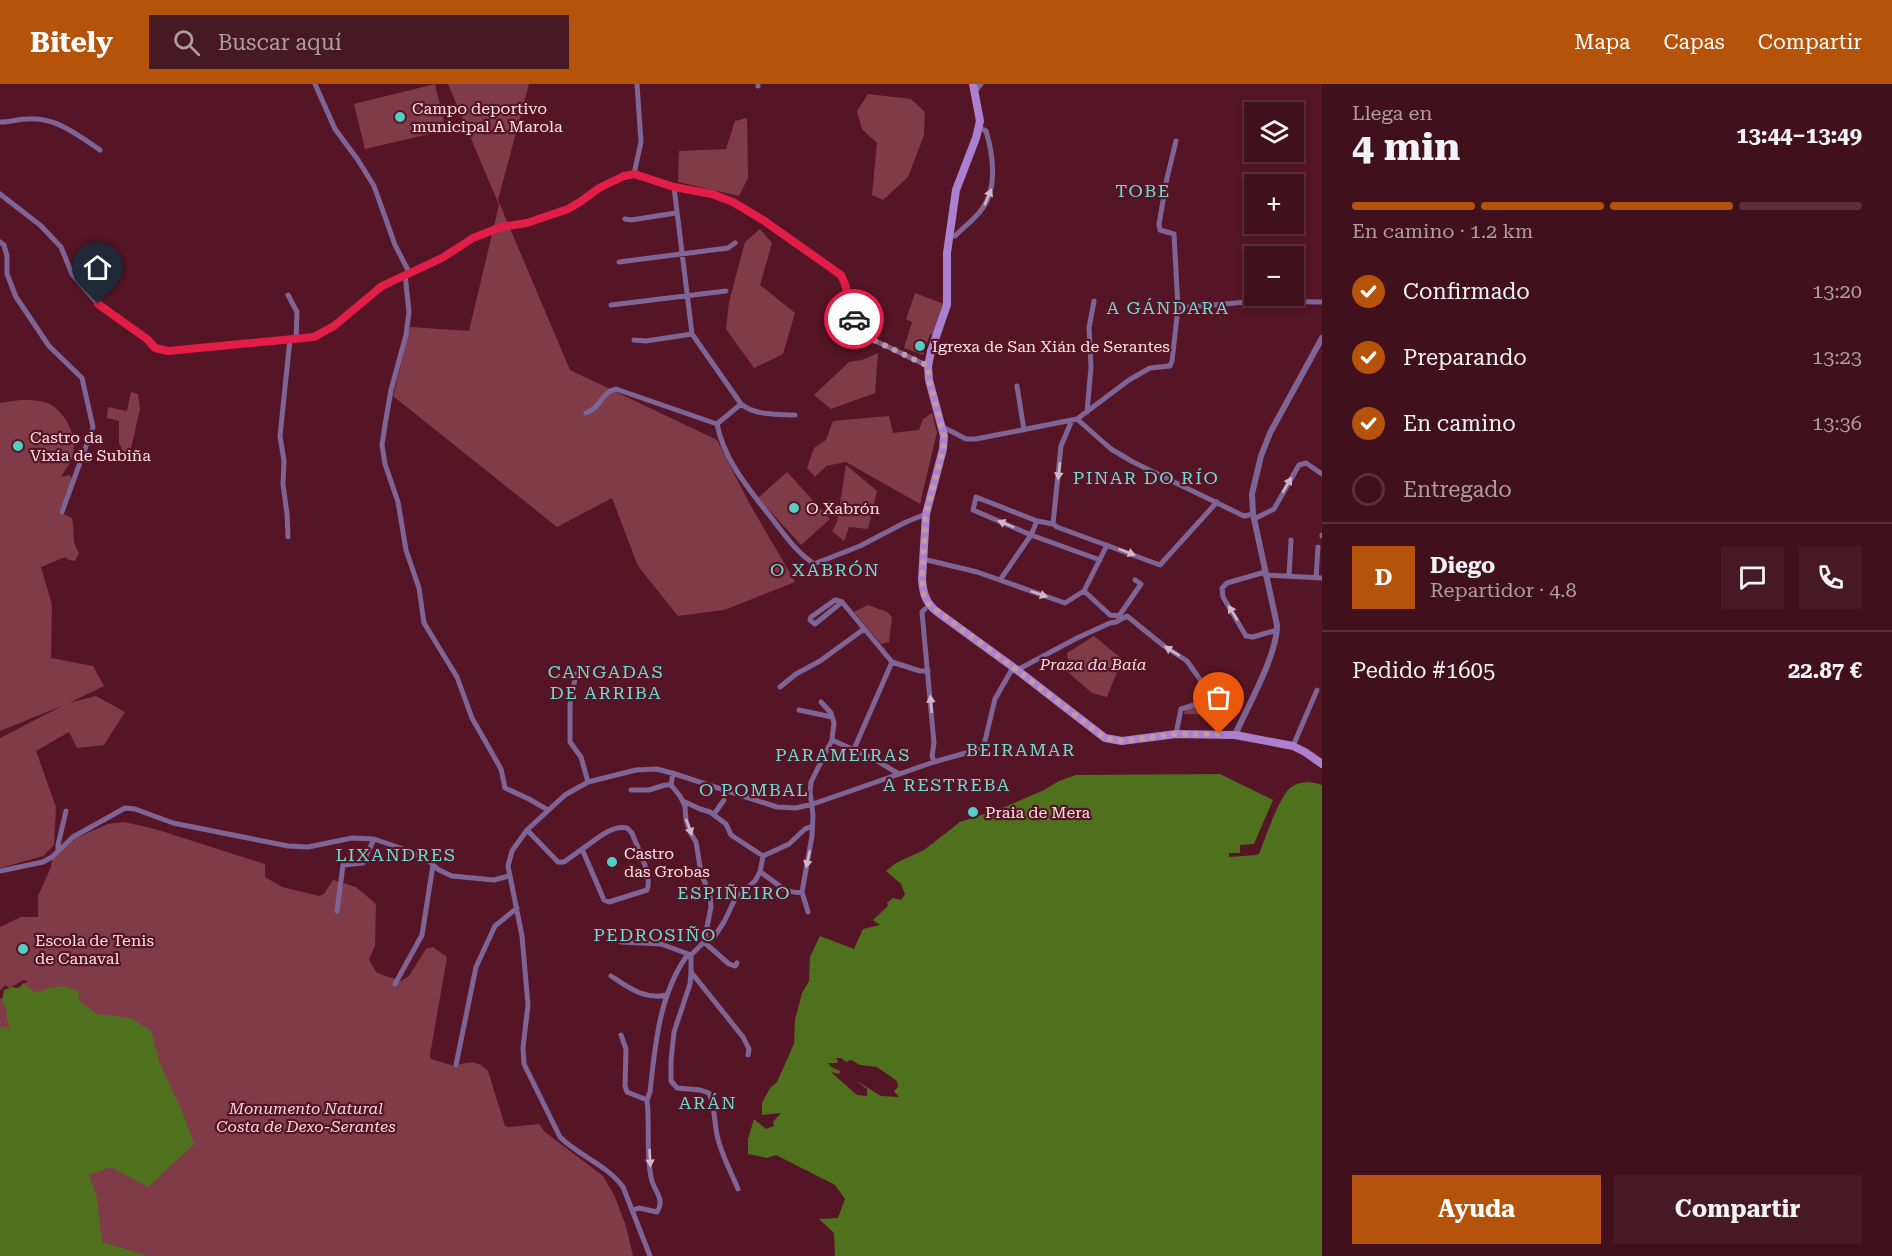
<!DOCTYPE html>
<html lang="es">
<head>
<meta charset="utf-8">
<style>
	:root { --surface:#40101c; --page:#471925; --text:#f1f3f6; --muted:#ae9da3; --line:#59303b; --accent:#b45309 }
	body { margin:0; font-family:"Roboto Serif",serif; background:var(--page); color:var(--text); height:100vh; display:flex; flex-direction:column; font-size:22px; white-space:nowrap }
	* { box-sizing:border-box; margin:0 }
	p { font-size:20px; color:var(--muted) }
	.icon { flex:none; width:33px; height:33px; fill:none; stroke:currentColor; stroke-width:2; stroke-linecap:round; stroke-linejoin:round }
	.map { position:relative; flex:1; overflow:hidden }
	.details { display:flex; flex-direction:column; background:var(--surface); width:570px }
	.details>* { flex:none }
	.fabs { position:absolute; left:1244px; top:18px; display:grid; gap:12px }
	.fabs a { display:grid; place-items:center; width:60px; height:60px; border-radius:0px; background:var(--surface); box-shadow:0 3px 9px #0003,0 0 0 2px var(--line); font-size:30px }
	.pin { position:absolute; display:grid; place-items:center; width:51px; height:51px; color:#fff; margin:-62px -26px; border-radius:50% 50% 50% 0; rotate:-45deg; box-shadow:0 0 6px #0007 }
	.pin .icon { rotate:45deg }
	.courier { position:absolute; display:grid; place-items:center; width:60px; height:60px; margin:-30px; border:4px solid #e11d48; border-radius:50%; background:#fff; color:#222; box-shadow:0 2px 8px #0007 }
	.overview em { font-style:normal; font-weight:700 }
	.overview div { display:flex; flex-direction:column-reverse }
	.overview { display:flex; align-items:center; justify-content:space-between; height:102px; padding:0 30px }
	h1 { font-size:39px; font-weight:700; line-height:45px }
	.bar { display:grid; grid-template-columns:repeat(4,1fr); gap:9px 6px; align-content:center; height:72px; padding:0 30px }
	.bar i { height:8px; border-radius:4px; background:var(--line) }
	.bar .current { background:var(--accent) }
	.bar p { grid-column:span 4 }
	.line { display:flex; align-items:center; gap:15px; padding:0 30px; border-top:2px solid var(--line) }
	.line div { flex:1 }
	.round { display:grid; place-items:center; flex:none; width:63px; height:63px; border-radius:0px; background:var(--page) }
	ol { padding:0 30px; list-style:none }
	li { display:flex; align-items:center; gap:18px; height:66px }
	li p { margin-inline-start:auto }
	li .icon { padding:6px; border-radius:50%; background:var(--accent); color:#fff; stroke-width:4 }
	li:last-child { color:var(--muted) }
	li i { width:33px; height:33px; border:3px solid var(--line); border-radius:50% }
	.action { display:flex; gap:12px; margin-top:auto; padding:12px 30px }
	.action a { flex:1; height:69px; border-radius:0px; background:var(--accent); color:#fff; font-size:24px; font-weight:700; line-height:69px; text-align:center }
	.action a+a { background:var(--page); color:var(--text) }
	header { display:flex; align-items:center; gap:36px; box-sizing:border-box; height:84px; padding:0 30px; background:var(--accent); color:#fff }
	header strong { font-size:28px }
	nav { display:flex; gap:33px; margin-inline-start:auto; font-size:21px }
	.search { width:420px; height:54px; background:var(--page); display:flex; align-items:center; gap:15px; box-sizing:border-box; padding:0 21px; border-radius:0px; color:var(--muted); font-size:22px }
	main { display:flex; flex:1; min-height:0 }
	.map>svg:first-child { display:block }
</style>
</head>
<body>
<header>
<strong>Bitely</strong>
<div class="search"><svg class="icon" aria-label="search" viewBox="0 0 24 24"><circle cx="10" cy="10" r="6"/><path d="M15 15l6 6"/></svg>Buscar aquí</div>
<nav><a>Mapa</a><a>Capas</a><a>Compartir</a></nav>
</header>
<main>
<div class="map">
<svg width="1322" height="1172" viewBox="0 0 1322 1172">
	<rect width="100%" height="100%" fill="#561526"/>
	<path fill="#803b49" d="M435,0L446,46L365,65L354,20Z
		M448,0H529L498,116L570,286L717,356L747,415L795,498L724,526L678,532L638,482L612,414L557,443L393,312L410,243L469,247L499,121Z
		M868,10L911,15L925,28L924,51L908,93L883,116L872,111L877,59L862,45L857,27Z
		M747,34L748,94L739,112L678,98L679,67L726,65L735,37Z
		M760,145L772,159L760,201L795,229L783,270L754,284L726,245L729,218L745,158Z
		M915,209L944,220L934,251L930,250L923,271L904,264L912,238L906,235Z
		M878,269L875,309L831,325L814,311L849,278L862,276Z
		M131,308L138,310L140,325L128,377L119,359V337L107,334L108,323L127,327Z
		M21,316C31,316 44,316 53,322C69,334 79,357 71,377C68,382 64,388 61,393L70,391L72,395L59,428L72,434C75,448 71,457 79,469L75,477L69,476L65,473L41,483L52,521L51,574L93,582L104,602L69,619L96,612L125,628L104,661L77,664L69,648L36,667L56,723L54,761L43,772L0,784V654L64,621L0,647V319Z
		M932,329L937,348L920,420L846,378L826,382L815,393L807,384L814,364L826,356L833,337L889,332L893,349L919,346L923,335Z
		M846,381L877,407L868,445L849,443L844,457L832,447L837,438Z
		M787,388L830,435L801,461L758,414Z
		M868,521L887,528L892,533L889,558L881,560L854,528Z
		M1094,552L1122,575L1107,613L1092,609L1063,584L1068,576L1067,569Z
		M1218,613L1229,636L1226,637L1222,631L1184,630L1187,622Z
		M124,738L155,745L265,780V793L282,803L319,812L324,810L333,796L356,803L376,820L375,861L369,876L377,889L401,897L409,892L426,865L433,863L447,873L430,971L431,975L454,982C468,978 476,975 488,987L505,1042L509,1043L539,1040L545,1048L603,1092L615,1113L626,1142L633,1172H86L8,955L0,961V915L28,897L23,896L10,904L5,901L0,907V843L21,833H38V812L51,783L52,776L74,755L108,740Z"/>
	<path fill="#4f711d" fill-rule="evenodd" d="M1220,690L1273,716L1254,760L1240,761V769H1229V773L1256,771L1259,770C1265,755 1279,713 1290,704C1299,697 1311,697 1322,701V1172H835L834,1149L819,1135L838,1134L845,1115L835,1101L776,1071L767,1074L748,1070V1055L754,1035L766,1045L774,1042L773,1038L781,1029L762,1031V1019L770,1004L777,998L794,960L795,936L802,909L809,897L810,873L820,852L854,865L863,845L880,841L873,836L888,822L887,819L893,814L901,816L905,810L901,800L886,787L896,779L924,766L960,738L1005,723L1044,706L1059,697L1076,691ZM836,974H841L846,978L851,976L860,981L877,983L897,997L898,1003L894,1007L899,1013L881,1012L855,996L867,1005V1012L857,1011L832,989V988L839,990L840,987L831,983L828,979H837L838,978Z
		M23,899L36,909C50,902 69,898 81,911H78L79,917L97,930L131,934L151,947L160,980L182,1027L194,1060L148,1103L111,1083L89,1091L97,1114L102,1158L148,1172H0V943H6L10,945L7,935L6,924L2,917L4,906L12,903L22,905L21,902Z"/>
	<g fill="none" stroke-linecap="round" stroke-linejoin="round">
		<path stroke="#7f6595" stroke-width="5" d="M315,0L335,45L358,76L374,102L395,161L409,188
			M758,2V0
			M974,9L981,0
			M0,38C10,38 19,35 28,35C56,33 78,51 100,66
			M1176,57L1167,94L1159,140L1160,146L1174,150L1178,224
			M634,90L641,58L637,0
			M674,103L692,250L741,320C756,332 777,330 795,331
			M0,110L40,141L61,163L72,190L98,220L147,255L155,264L168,267L314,253L334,242L382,203L442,174L473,155L501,143L527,139L568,125L580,118L599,104L624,92L634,90L647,93L674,103L712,110L733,118L763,136L841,191C850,210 849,235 863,251L928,282
			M625,135L631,136L676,129
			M949,152H955C964,143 975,135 982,125C998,104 993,70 986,47L978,43
			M0,158L4,161L7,172V190L16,213L49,262L82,294L93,343L62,428
			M619,178L728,164L735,159
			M405,190L409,228L406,251L391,306L385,341L382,361L385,380L398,418L406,466L419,504L424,539L457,593L472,634L501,685L505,704L529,715L548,726
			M288,211L297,228L296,255
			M611,221L726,207
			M634,256L646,257L692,250
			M1017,302L1024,346
			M1087,328L1091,283L1089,244L1094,217
			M586,329C602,323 600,309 616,305L717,340
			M1077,335L1129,296L1150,284L1170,282L1172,277L1178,224L1258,217L1322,218
			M717,340C724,376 748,404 770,432C785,451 794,466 814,480L860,462L906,438L926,430
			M717,340L741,320
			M941,342L966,355H976L1077,335L1111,365L1133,378L1244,432L1253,430
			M1254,435L1274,425L1299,381L1306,379L1322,390
			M1053,440L1061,362L1072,336
			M1322,452V451
			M288,453L287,430L283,400L284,377L280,352L290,255
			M923,475L977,488L1065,519L1084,507L1110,531L1119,532L1141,500L1135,496
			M1100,476L1031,451L973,426L976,413L1037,437L1053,440L1057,443L1160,481L1217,418
			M1265,488L1227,499L1222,504L1223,513L1246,552L1253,553L1277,546
			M1265,491L1322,494
			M1289,492L1291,456
			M1316,494L1318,463
			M1000,496L1031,451L1037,437
			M1084,507L1107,461
			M835,516L842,518L815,540L810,536L811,533Z
			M842,518L892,578L920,587H928
			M925,525L922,528L934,659L932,672L934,678
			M576,590L570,621V658L581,673L588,698
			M780,603L796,590L820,577L864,545
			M799,626L832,633
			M832,656L874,675L899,690
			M1293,662L1317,606
			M854,665L892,578
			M673,689L671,701L680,712L685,722L686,736L690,748L696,758L701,789L710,811L711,823L704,858
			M631,706H649L665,701H671
			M683,717L700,725L710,728L726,740L731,751L763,772
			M714,730L724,716
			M527,746L558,778H564L582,765L604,816L609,818L647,806C653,792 637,763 632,749L627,744C610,741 596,756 582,765
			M58,766V761L66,727
			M763,772L789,760L805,745L812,742
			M0,787L43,778L52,773L73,753L125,724L135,725L173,739L288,762L308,763L352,754L374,755L412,768L430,778L439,786L452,792L494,796L509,792
			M760,788C773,795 786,812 802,808
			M337,827L343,781L363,779L374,755
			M808,828L802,808L812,752L813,731L810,708L811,698L832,656L834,639L831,629L821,618
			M621,858L661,860L691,871
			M704,858L729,880L735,882L737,879
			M691,871V888L743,953L749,965L748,971
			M691,888L690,900L674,948L671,977V997L677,1004L700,1006L709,1009C715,1022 714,1037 717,1051C721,1070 731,1088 738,1105
			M611,892C629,904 645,916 667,911
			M395,900L422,851L433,781
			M621,951L626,965L625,1002L627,1008L647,1016
			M456,981L476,883L495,842L517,824
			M633,1126L639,1124L657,1128C666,1114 653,1107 651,1093C646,1068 650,1041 647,1016L650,1008C655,962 659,912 686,873L691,871L704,858L714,853L724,838L735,815L755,797L760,788L763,772
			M650,1172L623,1103C607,1081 579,1072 560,1053L524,980L523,964L528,921L522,852L508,782L512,767L527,746L565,711L588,698L636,686L657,685L675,690L777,723L796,724L813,720L934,678L980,665L984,661L995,615L1011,587L1017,586L1077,554L1110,539L1116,538L1127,532L1164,562L1187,577L1211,611L1210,616L1181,625L1176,650"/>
		<path stroke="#7f6595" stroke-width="6" d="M1235,651C1248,621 1277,572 1277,541L1253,430L1252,410L1261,372L1270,349L1322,254"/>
		<path stroke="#ab80ce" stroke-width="8" d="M973,0L980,37L976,54L956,106L947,169V221L931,267L928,282L929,296L944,352L943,365L926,430L922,495C923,508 925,518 936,527L1017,586L1105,654L1122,657L1176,650L1235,651L1293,662L1305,668L1322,680"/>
	</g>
	<defs><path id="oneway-solid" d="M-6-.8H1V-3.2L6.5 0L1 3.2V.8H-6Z" transform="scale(1.5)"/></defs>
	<g fill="#d0b6c8">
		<use href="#oneway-solid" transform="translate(988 113) rotate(-67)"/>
		<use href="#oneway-solid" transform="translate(1059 387) rotate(96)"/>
		<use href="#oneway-solid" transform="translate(1287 401) rotate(-60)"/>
		<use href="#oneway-solid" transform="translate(1006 440) rotate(-157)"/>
		<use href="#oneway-solid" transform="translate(1127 468) rotate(21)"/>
		<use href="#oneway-solid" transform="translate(1039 510) rotate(19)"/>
		<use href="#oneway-solid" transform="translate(1233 529) rotate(-121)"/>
		<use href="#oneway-solid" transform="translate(1172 567) rotate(-148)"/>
		<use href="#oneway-solid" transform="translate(931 620) rotate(-95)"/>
		<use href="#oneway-solid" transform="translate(689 743) rotate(70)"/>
		<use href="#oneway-solid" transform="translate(808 775) rotate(102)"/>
		<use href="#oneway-solid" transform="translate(650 1074) rotate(87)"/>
	</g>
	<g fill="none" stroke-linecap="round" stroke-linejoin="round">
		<path stroke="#c19aa2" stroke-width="6" stroke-dasharray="0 10.8" d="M854,235L857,245L863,251L928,282L929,296L944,352L943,366L926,430L922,495L924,513L929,521L1017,586L1105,654L1122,657L1176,650H1219"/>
		<path stroke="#e11d48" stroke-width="8" d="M98,220L147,255L155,264L168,267L314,253L334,242L382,202L442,174L473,154L501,143L527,139L568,125L580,118L599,104L624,92L634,90L674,103L712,110L733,118L763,136L841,191L845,200L854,235"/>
	</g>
	<g fill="#55cec5" stroke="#561526" stroke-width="2">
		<circle cx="400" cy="33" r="6"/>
		<circle cx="920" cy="262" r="6"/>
		<circle cx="18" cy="362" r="6"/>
		<circle cx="794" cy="424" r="6"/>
		<circle cx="973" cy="728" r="6"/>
		<circle cx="612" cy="778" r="6"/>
		<circle cx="23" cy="865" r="6"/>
	</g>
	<g text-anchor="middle" stroke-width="4.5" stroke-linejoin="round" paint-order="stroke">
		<g font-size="16" fill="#fbe1e4" stroke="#561526" text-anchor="start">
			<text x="412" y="30">Campo deportivo<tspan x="412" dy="18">municipal A Marola</tspan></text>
			<text x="932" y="268">Igrexa de San Xián de Serantes</text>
			<text x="30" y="359">Castro da<tspan x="30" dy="18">Vixía de Subiña</tspan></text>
			<text x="806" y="430">O Xabrón</text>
			<text x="985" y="734">Praia de Mera</text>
			<text x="624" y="775">Castro<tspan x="624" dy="18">das Grobas</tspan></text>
			<text x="35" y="862">Escola de Tenis<tspan x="35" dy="18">de Canaval</tspan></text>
		</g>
		<g font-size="16" font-style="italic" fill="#f2d8db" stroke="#561526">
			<text x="1093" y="586">Praza da Baía</text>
			<text x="306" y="1030">Monumento Natural<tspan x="306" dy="18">Costa de Dexo-Serantes</tspan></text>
		</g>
		<g font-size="18" letter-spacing="1.5" fill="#6fdad2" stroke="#561526">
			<text x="1143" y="113">TOBE</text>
			<text x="1168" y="230">A GÁNDARA</text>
			<text x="1146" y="400">PINAR DO RÍO</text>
			<text x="825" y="492">O XABRÓN</text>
			<text x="606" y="594">CANGADAS<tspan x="606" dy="21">DE ARRIBA</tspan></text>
			<text x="1021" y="672">BEIRAMAR</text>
			<text x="843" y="677">PARAMEIRAS</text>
			<text x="947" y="707">A RESTREBA</text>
			<text x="754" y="712">O POMBAL</text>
			<text x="396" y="777">LIXANDRES</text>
			<text x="734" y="815">ESPIÑEIRO</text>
			<text x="655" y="857">PEDROSIÑO</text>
			<text x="708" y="1025">ARÁN</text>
		</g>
	</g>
</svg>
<div class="fabs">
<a><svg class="icon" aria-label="layers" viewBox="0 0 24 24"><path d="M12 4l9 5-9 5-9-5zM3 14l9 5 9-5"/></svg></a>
<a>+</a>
<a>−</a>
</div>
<div class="pin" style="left:1219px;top:650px;background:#ea580c"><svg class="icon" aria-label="bag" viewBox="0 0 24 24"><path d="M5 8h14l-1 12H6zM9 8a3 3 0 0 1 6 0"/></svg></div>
<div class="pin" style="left:98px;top:220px;background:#1f2937"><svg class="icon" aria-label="home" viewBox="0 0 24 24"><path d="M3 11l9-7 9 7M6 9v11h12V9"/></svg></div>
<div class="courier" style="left:854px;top:235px"><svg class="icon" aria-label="car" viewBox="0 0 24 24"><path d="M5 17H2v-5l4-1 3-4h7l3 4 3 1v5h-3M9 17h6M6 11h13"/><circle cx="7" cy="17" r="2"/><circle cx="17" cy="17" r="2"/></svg></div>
</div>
<section class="details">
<div class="overview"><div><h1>4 min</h1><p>Llega en</p></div><em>13:44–13:49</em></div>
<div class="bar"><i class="current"></i><i class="current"></i><i class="current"></i><i></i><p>En camino · 1.2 km</p></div>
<ol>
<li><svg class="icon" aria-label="check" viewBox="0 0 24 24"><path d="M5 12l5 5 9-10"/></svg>Confirmado<p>13:20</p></li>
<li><svg class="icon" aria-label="check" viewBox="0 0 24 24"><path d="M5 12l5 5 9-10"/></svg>Preparando<p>13:23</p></li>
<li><svg class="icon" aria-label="check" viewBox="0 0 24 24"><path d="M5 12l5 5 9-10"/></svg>En camino<p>13:36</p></li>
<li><i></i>Entregado</li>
</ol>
<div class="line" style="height:108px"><b class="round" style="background:var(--accent);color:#fff">D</b><div><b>Diego</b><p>Repartidor · 4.8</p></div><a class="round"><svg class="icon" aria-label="chat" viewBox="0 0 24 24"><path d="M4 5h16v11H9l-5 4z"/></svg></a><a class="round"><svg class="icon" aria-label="phone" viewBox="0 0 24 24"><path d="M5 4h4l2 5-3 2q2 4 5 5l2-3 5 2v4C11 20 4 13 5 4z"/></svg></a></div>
<div class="line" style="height:78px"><div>Pedido #1605</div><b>22.87 €</b></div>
<div class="action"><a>Ayuda</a><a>Compartir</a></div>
</section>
</main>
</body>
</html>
